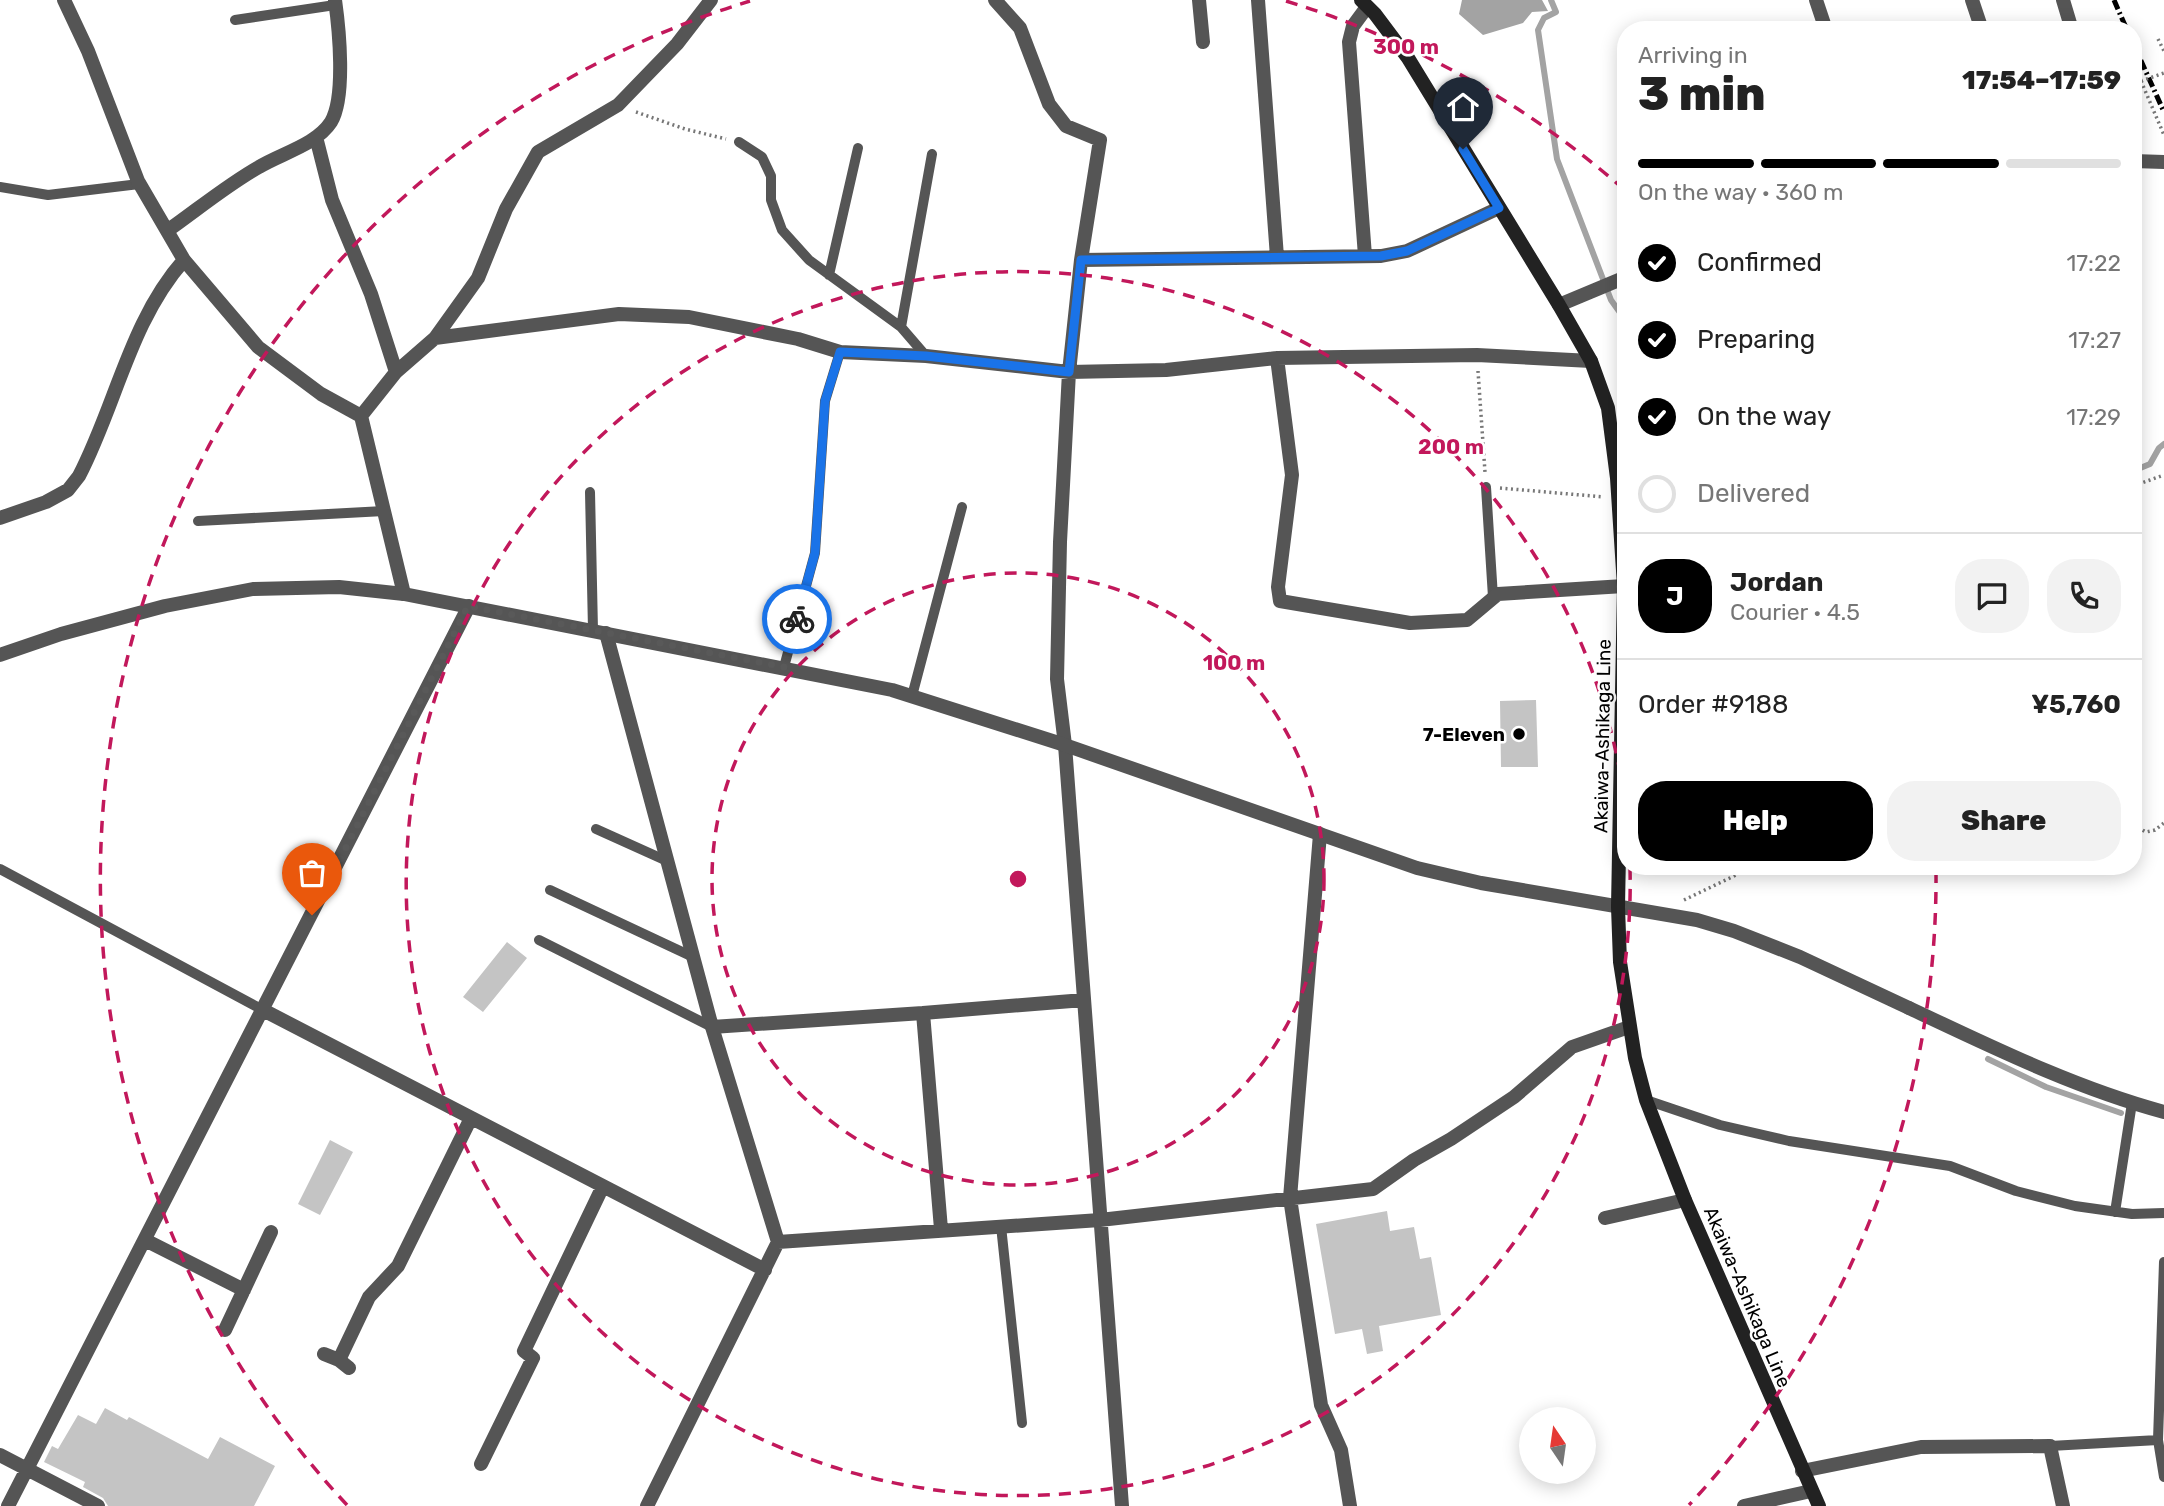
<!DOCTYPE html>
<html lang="en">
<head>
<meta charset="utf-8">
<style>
	:root { --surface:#fff; --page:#f2f2f2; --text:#222; --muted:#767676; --line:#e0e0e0; --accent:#000 }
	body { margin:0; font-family:Rubik,sans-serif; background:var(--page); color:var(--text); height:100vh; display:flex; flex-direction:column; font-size:26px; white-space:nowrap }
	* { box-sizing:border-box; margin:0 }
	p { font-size:23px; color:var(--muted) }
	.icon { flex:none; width:38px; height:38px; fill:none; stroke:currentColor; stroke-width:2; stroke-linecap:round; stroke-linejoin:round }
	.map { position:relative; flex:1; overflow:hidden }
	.side { position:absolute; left:1617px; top:21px; width:525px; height:854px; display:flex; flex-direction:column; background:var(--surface); border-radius:28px; box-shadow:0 4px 18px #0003 }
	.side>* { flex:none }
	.needle { width:46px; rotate:347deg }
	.tools { position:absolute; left:1519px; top:1407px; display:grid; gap:14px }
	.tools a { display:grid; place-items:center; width:77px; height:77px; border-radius:50%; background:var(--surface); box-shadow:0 4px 18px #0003; font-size:35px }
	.pin { position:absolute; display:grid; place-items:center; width:60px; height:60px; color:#fff; margin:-72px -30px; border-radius:50% 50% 50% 0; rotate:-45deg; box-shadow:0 0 7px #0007 }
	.pin .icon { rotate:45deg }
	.courier { position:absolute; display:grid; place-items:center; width:70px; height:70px; margin:-35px; border:5px solid #1a73e8; border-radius:50%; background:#fff; color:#222; box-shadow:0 2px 9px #0007 }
	.head em { font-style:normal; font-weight:800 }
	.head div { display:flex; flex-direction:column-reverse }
	.head { display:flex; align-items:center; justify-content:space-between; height:119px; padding:0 21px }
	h1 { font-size:46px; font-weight:800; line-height:52px }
	.bar { display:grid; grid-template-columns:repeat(4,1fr); gap:10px 7px; align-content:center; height:84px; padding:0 21px }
	.bar i { height:9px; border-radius:5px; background:var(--line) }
	.bar .active { background:var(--accent) }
	.bar p { grid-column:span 4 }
	.line { display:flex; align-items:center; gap:18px; padding:0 21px; border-top:2px solid var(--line) }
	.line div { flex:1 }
	.round { display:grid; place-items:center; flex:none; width:74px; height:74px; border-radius:28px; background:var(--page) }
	ol { padding:0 21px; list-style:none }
	li { display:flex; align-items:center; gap:21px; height:77px }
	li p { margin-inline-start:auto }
	li .icon { padding:7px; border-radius:50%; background:var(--accent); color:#fff; stroke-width:4 }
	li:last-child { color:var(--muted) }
	li i { width:38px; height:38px; border:4px solid var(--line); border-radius:50% }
	.button { display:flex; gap:14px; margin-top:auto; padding:14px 21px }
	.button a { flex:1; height:80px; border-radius:28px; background:var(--accent); color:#fff; font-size:28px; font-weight:800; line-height:80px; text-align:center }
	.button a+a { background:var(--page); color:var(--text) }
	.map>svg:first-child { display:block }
</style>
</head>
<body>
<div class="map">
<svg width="2164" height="1506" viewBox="0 0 2164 1506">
	<rect width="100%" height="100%" fill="#fff"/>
	<path fill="#a3a3a3" d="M1462,0H1542L1548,11L1532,12L1523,23L1483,35L1459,14Z"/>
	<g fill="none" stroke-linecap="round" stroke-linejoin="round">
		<path stroke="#a3a3a3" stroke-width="6" d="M1551,0L1556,12L1544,18L1538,30L1557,159L1611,300L1626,321
			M2133,471L2150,464L2159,448L2164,444
			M1988,1059L2046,1087L2121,1113"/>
	</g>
	<path fill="#c4c4c4" d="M1536,700L1538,767H1501L1500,701Z
		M507,942L527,958L483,1012L463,997Z
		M330,1140L353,1152L320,1215L298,1204Z
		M1387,1211L1390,1231L1414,1227L1420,1259L1431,1257L1441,1315L1379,1326L1383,1351L1367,1354L1362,1329L1335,1334L1316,1224Z
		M105,1408L127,1420L129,1417L208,1459L220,1437L275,1466L254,1506H108L103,1498L83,1487L85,1482L44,1462L52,1446L58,1449L78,1415L96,1424Z"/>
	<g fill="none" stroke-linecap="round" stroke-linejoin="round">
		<path stroke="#777" stroke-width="3.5" stroke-dasharray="2 3.5" stroke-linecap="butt" d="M2158,39L2164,51
			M2141,81L2164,135
			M636,112L685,129L726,139
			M1478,371L1485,472
			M2133,486L2164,475
			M1500,488L1604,497
			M2133,825L2146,832L2155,830L2164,823
			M1684,900L1734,876L1749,866"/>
		<path stroke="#555" stroke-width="10" d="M235,20L335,5
			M739,142L762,157L771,176V200L782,230L809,260L901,327L926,356
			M0,187L48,195L139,184
			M829,275L858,148
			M901,327L932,154
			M1486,487L1493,597
			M590,492L593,630
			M198,521L384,511
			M784,667L815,553L825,401L840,352
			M912,696L962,507
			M596,829L667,861
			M0,869L263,1010
			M550,890L693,957
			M539,940L712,1027
			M1646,1100L1720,1125L1789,1141L1950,1166L2016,1191L2075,1206L2132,1214L2164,1213
			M2115,1212L2132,1103
			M1001,1226L1022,1423
			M2164,1262L2158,1440L2164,1477
			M2050,1446L2158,1440"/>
		<path stroke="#555" stroke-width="14" d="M64,0L88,51L138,181L184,260L258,347L321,394L361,416
			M995,0L1020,28L1049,104L1066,126L1100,140L1081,260L1069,372L1060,542L1057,679L1065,745L1122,1506
			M1199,0L1203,42
			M1258,0L1277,257
			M1816,0L1826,30
			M1972,0L1982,30
			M316,137L332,200L371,294L396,372
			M2133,161L2164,162
			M167,231C197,210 227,185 259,167C282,153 316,145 331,122C346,97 339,28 335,0
			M1365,256L1349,42L1353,26L1367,7
			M1081,260L1381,256L1407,251L1499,208
			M1559,305L1626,277
			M435,338L619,314L689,317L798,339L840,352L926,356L1069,372L1166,370L1277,358L1477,355L1591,361
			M1277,358L1292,475L1278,587L1280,601L1410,623L1467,620L1498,594L1624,586
			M0,518L46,502L68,490L79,476C116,405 130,321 184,260
			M404,594L361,416L396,372L435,338L478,278L506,209L538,152L618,105L677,44L711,0
			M606,633L712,1027L778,1242L647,1506
			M1320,834L1290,1198L1321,1405L1341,1450L1350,1506
			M1909,1008C1992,1047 2075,1088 2164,1112
			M263,1010L765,1270
			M923,1013L1084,1000
			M712,1027L923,1013L941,1229
			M145,1240L244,1290
			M778,1242L1100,1220L1373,1189L1414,1160L1451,1139L1514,1097L1572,1047L1629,1027
			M225,1330L271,1232
			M324,1354L339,1360L349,1368
			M339,1360L369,1297L398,1266L471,1118
			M0,1455L98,1506
			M481,1464L533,1358L524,1351L603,1186
			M1802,1471L1921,1447L2050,1446L2063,1506
			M8,1506L469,606
			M1744,1506L1811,1491"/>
		<path stroke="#555" stroke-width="14" d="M2063,0L2072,30
			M0,655L61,634L165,606L253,589L339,587L404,594L892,690L1065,745L1417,868L1481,883L1697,920L1734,931L1800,957L1909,1008
			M1605,1218L1685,1200"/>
		<path stroke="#222" stroke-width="14" d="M1361,0L1375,14L1408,58L1559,305L1591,361L1608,408L1617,478L1624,586L1618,907L1620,962L1635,1058L1646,1100L1685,1200L1819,1506"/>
		<path stroke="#000" stroke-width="5" stroke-dasharray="10 3.5 2 3.5" stroke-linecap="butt" d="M2114,0L2127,30
			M2133,43L2164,112"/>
		<path stroke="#777" stroke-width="3.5" stroke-dasharray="2 3.5" stroke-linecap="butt" d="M2141,81L2164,73"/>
	</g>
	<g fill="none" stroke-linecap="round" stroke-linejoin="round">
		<path stroke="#595959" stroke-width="7" stroke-dasharray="0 12.6" d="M312,915L468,606L784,667L797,619"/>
		<path stroke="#1a73e8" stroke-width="9" d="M797,619L815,553L825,401L840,352L926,356L1069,372L1081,260L1381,256L1407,251L1499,208L1463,149"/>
	</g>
	<g fill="none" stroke="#c2185b" stroke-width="3.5" stroke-dasharray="12 9">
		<circle cx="1018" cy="879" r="306"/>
		<path d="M1630 868A612 612 0 1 1 1625 804"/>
		<path d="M347 1505A918 918 0 0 1 750 1M1286 1A918 918 0 0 1 1620 186M1936 871A918 918 0 0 1 1689 1505"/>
	</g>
	<circle fill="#000" stroke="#fff" stroke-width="2.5" cx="1519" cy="734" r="7"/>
	<g text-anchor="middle" stroke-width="5" stroke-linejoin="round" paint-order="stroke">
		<g font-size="19" font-weight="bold" fill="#000" stroke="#fff" text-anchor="end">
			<text x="1505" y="741">7-Eleven</text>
		</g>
		<g font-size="19" fill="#000" stroke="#fff">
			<text transform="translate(1602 736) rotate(-89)" y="7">Akaiwa-Ashikaga Line</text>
			<text transform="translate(1748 1297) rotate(67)" y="7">Akaiwa-Ashikaga Line</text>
		</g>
	</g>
	<circle cx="1018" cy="879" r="10" fill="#c2185b" stroke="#fff" stroke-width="3.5"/>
	<g font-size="21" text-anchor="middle" font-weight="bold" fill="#c2185b" stroke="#fff" stroke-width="5" stroke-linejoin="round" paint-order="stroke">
		<text x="1406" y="54">300 m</text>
		<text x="1451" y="454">200 m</text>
		<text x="1234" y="670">100 m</text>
	</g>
</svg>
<div class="tools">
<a><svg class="needle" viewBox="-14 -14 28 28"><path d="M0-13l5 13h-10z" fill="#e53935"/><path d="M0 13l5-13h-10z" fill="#767676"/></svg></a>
</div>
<div class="pin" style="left:312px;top:915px;background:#ea580c"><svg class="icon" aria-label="bag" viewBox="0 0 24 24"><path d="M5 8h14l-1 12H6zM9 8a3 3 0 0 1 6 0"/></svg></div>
<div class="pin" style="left:1463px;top:149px;background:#1f2937"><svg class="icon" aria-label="home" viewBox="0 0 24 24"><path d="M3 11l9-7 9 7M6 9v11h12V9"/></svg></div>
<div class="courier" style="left:797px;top:619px"><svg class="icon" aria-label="bike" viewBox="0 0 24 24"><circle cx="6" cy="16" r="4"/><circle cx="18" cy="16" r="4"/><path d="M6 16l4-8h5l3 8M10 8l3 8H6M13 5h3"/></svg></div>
<section class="side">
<div class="head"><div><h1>3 min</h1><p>Arriving in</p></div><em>17:54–17:59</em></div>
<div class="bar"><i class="active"></i><i class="active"></i><i class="active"></i><i></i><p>On the way · 360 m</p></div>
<ol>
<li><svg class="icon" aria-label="check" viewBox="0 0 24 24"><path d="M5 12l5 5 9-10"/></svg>Confirmed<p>17:22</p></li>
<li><svg class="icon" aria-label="check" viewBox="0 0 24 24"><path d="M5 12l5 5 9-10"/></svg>Preparing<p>17:27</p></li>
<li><svg class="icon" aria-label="check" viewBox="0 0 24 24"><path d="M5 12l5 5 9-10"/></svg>On the way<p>17:29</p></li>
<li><i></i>Delivered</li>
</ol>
<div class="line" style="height:126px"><b class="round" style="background:var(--accent);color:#fff">J</b><div><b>Jordan</b><p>Courier · 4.5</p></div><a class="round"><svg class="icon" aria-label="chat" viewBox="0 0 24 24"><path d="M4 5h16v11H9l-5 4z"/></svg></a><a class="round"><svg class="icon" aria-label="phone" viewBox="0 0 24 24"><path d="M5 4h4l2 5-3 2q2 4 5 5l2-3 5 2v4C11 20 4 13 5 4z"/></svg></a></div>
<div class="line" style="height:91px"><div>Order #9188</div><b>¥5,760</b></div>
<div class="button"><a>Help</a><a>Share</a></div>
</section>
</div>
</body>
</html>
